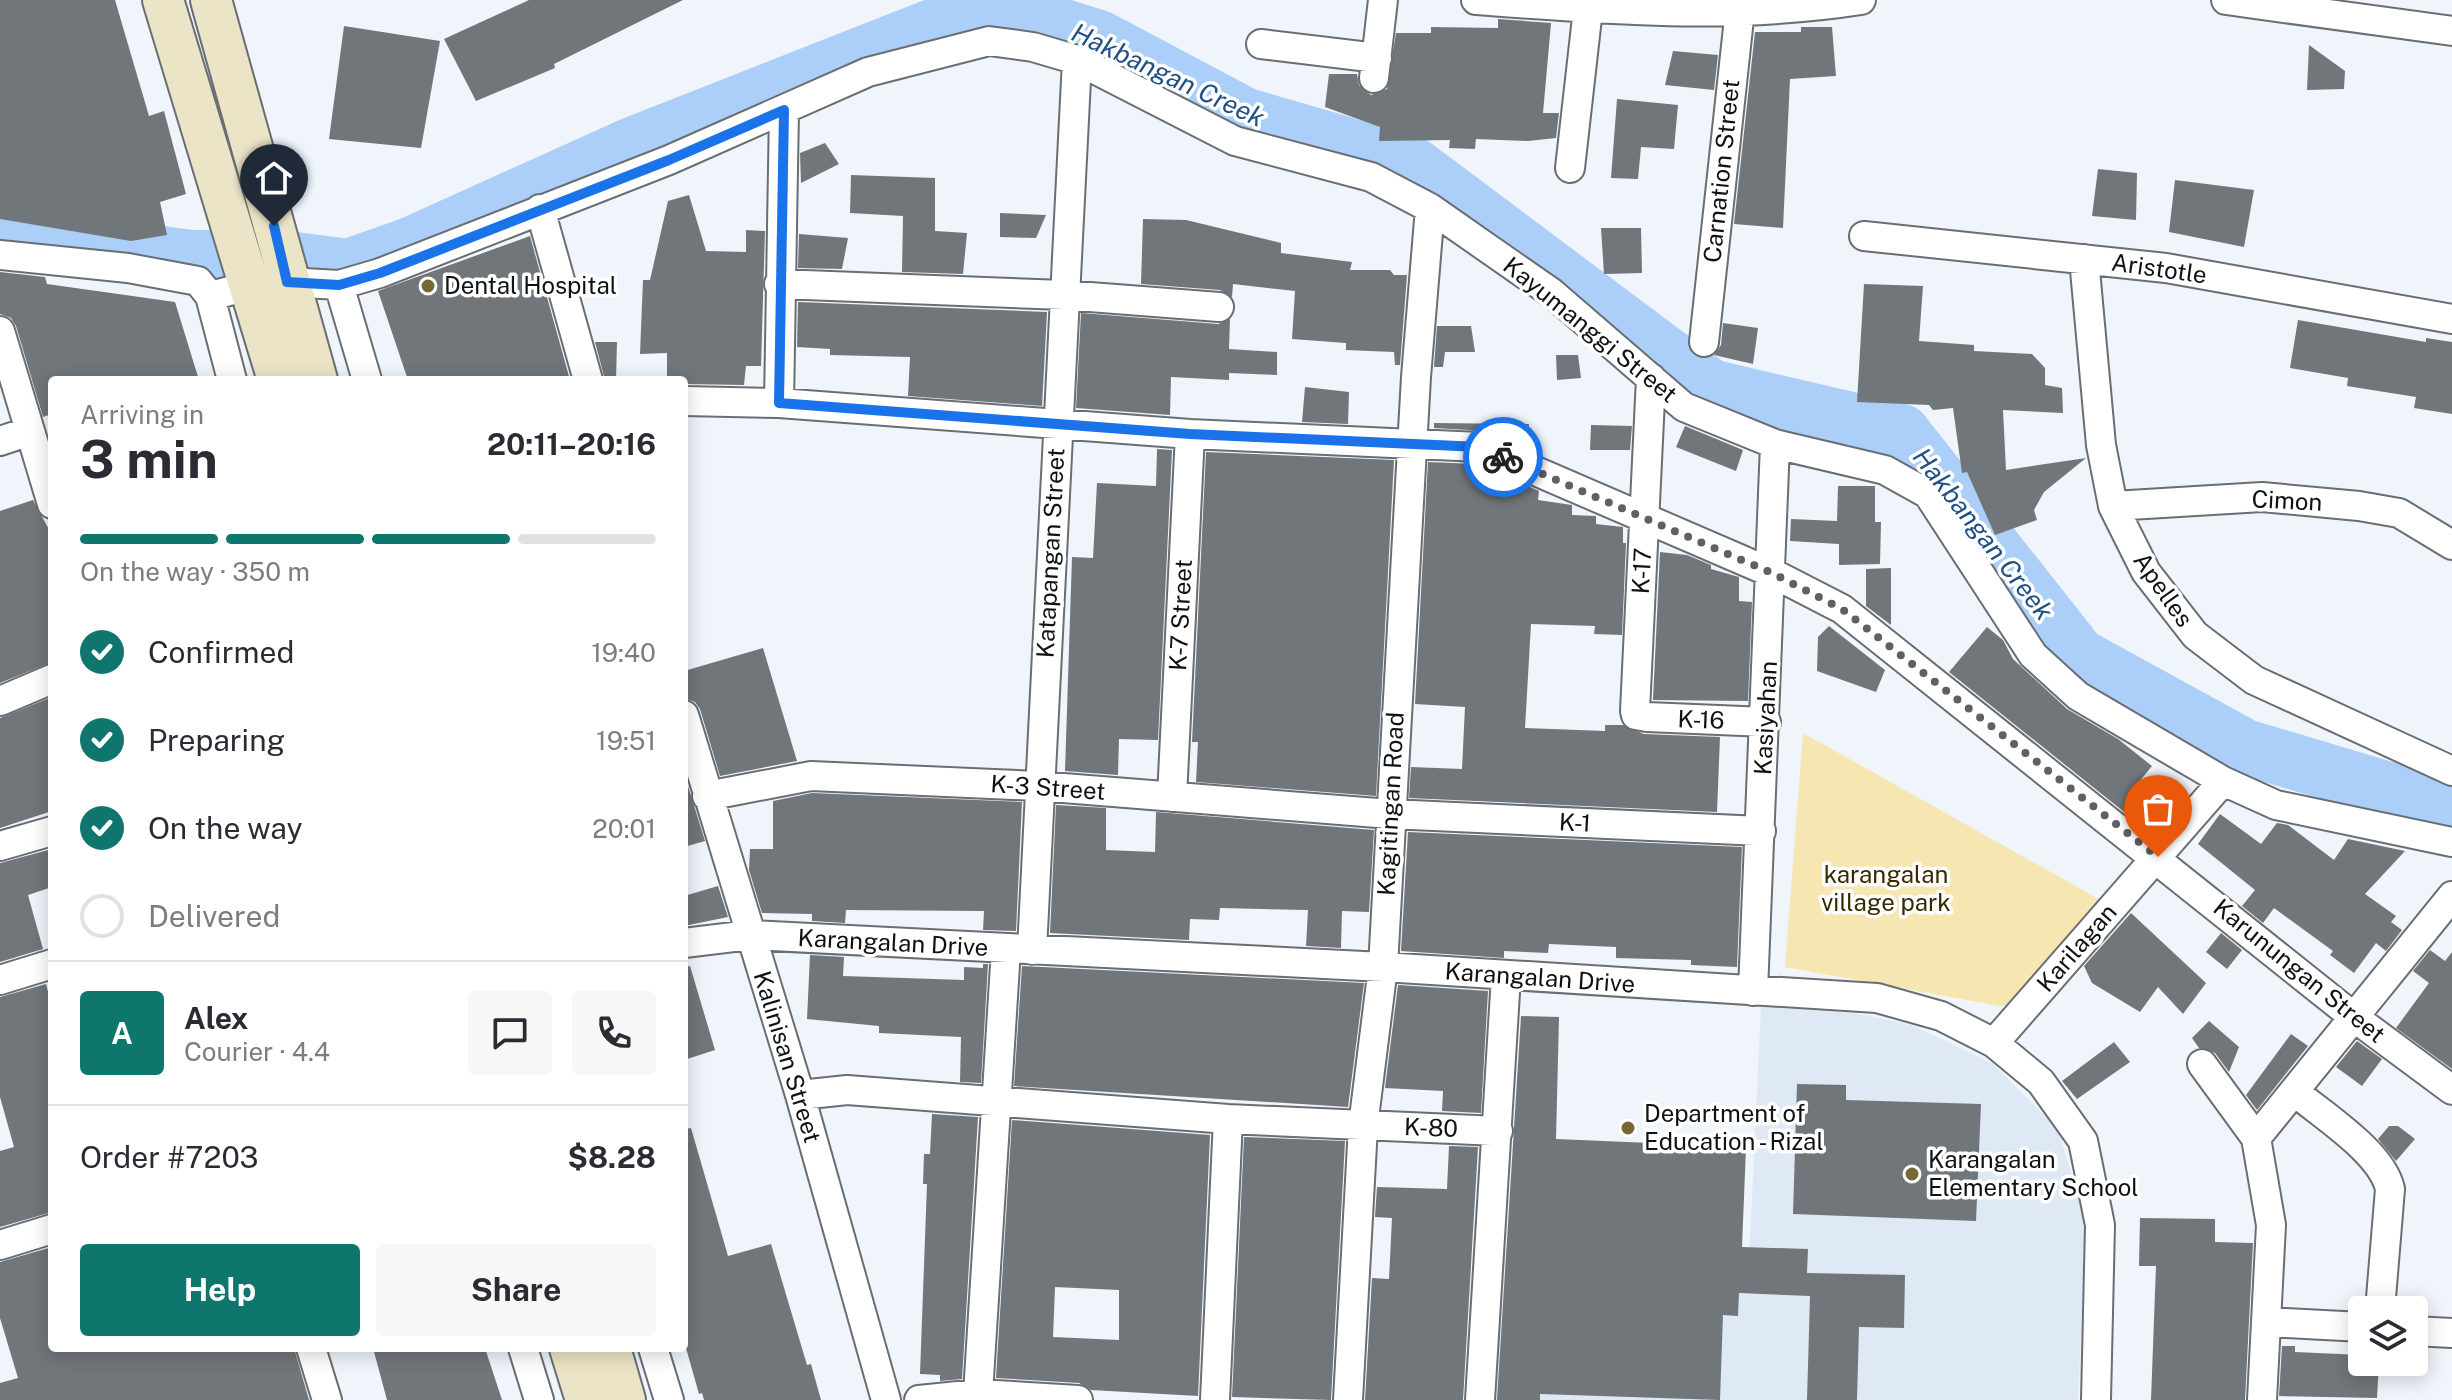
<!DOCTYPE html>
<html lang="en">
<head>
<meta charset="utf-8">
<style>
	:root { --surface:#fff; --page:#f7f7f7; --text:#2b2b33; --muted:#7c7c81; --line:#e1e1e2; --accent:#0f766e }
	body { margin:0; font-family:"Public Sans",sans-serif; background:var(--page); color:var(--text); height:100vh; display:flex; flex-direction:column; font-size:30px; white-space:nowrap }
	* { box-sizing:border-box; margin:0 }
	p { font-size:26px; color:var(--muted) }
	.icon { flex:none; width:44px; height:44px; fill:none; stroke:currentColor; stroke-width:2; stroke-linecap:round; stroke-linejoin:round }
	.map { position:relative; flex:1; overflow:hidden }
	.sheet { position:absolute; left:48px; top:376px; width:640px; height:976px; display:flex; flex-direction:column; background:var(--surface); border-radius:8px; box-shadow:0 4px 20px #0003 }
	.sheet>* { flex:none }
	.fabs { position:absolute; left:2348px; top:1296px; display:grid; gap:16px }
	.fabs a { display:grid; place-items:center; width:80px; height:80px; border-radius:8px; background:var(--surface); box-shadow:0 4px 20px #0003; font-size:40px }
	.pin { position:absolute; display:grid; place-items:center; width:68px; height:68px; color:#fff; margin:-82px -34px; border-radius:50% 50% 50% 0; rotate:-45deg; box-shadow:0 0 8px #0007 }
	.pin .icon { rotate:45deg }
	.courier { position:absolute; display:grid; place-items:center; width:80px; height:80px; margin:-40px; border:6px solid #1a73e8; border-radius:50%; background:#fff; color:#222; box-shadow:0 2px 10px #0007 }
	.head em { font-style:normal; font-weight:700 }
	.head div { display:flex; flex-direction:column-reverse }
	.head { display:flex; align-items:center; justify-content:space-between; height:136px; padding:0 32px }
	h1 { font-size:52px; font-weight:700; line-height:60px }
	.bar { display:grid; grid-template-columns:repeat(4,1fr); gap:12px 8px; align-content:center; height:96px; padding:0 32px }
	.bar i { height:10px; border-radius:6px; background:var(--line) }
	.bar .on { background:var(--accent) }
	.bar p { grid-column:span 4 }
	.line { display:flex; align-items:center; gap:20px; padding:0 32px; border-top:2px solid var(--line) }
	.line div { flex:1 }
	.round { display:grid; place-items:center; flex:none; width:84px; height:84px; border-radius:8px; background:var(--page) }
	ol { padding:0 32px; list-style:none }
	li { display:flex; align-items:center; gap:24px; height:88px }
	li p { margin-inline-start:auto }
	li .icon { padding:8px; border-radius:50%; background:var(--accent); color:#fff; stroke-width:4 }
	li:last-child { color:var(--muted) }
	li i { width:44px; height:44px; border:4px solid var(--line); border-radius:50% }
	.action { display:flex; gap:16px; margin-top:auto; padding:16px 32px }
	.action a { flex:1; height:92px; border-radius:8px; background:var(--accent); color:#fff; font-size:32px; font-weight:700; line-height:92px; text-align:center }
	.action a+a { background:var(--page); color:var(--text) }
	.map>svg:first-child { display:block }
</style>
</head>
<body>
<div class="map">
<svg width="2452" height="1400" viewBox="0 0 2452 1400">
	<rect width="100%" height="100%" fill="#eff5fb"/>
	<path fill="#dee9f5" d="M1761,1007L1853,1013L1912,1025L1992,1063L2057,1128L2086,1219L2078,1400H1487L1496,1250L1749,1261Z"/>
	<path fill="#f5e6b2" d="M1803,733L2113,907L2011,1003L2000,1006L1785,967Z"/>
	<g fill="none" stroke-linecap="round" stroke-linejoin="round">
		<path stroke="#abcff8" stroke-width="56" d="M0,232L191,258H280L348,267L408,246L632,145L932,27L1012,11L1099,38L1246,116L1412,164L1710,387L1902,432L2079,656L2245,747L2452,809"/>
	</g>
	<path fill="#71767b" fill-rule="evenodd" d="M0,0H115L149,116L164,111L186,194L160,202L167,235L131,241L0,219Z
		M529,0H683L554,64L555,68L476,101L444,39Z
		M1498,19L1551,23L1543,113H1559L1556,138L1528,141L1476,139L1475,149L1449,148L1450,140L1379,141L1380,127L1325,107L1329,74H1357L1359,85L1371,95L1387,89L1396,33H1431V27L1498,28Z
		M344,26L440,41L421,148L329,139Z
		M1801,27H1832L1836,76L1790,79L1783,228L1734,224L1755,32H1801Z
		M2309,45L2345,71L2344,89L2307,90Z
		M1673,51L1718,55L1714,90L1665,85Z
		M1617,99L1678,105L1674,149L1641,147L1638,179L1611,178Z
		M825,143L839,164L801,183L800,153Z
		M2098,169L2137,173L2136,220L2092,216Z
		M851,175L935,178V231L967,233L963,274L902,272L903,216L850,213Z
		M2175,180L2254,190L2244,247L2169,232Z
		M689,195L706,251L746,252V230L765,231L761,366H746L744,385L684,384V380H667V353L640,354L643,280H650L668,201Z
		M1000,213L1046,215L1036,238L1000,237Z
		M1143,219L1186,220L1281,243V253L1352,262L1350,270H1390L1394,275H1407L1400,365H1395L1394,352L1346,350V343L1292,339L1295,291L1233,284L1232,297L1220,290L1141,284Z
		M1601,228H1641L1642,273L1604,274Z
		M799,234L848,238L842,269L798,268Z
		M530,236L570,380H408L378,291Z
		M0,272L45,277L47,284L175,302L199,380H52V414L43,417L16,326L11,318L0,314Z
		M1864,284L1923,286L1919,341L1974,345V351L2032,354L2045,368V385L2062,388L2063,413L2003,410L2006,470L2086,458L2044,492L2034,510L2037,520L1995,535L1967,472L1962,473L1953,408L1933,410L1929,405L1857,402Z
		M798,302L1047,312L1042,406L908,396L910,357L830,355V349L797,347Z
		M1081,313L1218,324L1230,319L1229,349L1277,352V375L1229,373V380L1171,377L1170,415L1076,408Z
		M2298,320L2426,342V338L2452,342V414L2414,408L2416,397L2347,386L2348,378L2290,368Z
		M1723,323L1758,328L1753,364L1714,355L1721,345Z
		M1437,326H1471L1475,352H1445L1443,367H1434Z
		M595,342H617L616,380H605Z
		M1556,355H1578L1581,378L1557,380Z
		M1305,387L1349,392L1348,424L1302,422Z
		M1434,423L1529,424L1527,449L1486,431L1434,428Z
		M1591,425L1632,426L1630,450H1590Z
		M1685,426L1743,450L1736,471L1676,447Z
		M1157,449L1172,450L1158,740L1119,739L1118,775L1065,771L1072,557L1093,558L1097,483L1156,486Z
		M1206,452L1394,460L1376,796L1196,782L1198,742H1192Z
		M1428,462L1476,464L1539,491L1538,500L1572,505V515L1596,516V524L1623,527V543H1626L1622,635L1594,634L1595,626L1531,624L1525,728L1605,731V725H1623L1644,734L1720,737L1717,812L1409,798L1411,767L1462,769L1465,707L1415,704Z
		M1838,486H1875V522H1881L1880,564L1839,565V544L1790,541L1791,519L1837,521Z
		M33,500L52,535V662L0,683V511Z
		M1660,552L1687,555L1711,565V569L1739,577V601L1752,602L1748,701L1653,700Z
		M1891,568V625L1866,606V569Z
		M1829,626L1885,670L1876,692L1817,671L1818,637Z
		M1987,627L2003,640L2013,659L2067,709L2118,739L2152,766L2134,788L2169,817L2153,835L1949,672Z
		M763,648L797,761L720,776L700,709L695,702L684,698V671Z
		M52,697V811L0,828V718Z
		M684,773L705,841L684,847Z
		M812,793L1022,802L1016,931L983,930L984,911L846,910L845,923L812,921V914L762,913L749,870L750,849H773V801Z
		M1056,805L1106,808V850L1155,852L1156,812L1374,830L1369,912L1342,911L1341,948L1306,946L1308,910L1220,908L1219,920L1190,919L1189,940L1050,933Z
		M2220,814L2261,844L2277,823L2288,825L2334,860L2348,839L2405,851L2365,894L2396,916L2391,922L2402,930L2386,951L2376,943L2354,973L2330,955L2333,951L2274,908L2263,923L2242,906L2255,890L2198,844Z
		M1408,832L1742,847L1737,967L1691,965V960L1616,958V947L1549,944L1548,953L1504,951V958L1401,951Z
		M52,849V887L28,895L43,949L0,962V863Z
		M718,886L728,917L684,926V896Z
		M2131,913L2206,983L2183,1014L2158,987L2140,1012L2092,983L2084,966Z
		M2221,933L2242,950L2227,969L2206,952Z
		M2430,950L2445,961L2452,952V1069L2396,1028L2429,983L2413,971Z
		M810,955L844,957L843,976L964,980V967L983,968V964H988L981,1083L960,1082L961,1037L879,1033V1026L807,1019Z
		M690,966L715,1050L684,1060V967Z
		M1022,966L1364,983L1348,1107L1014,1086Z
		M46,984L52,1007V1212L0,1227V1151L14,1147L0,1097V997Z
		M1398,985L1488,991L1481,1113L1442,1111L1443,1091L1385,1088Z
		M1521,1016L1559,1017L1556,1139L1746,1147L1742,1247L1808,1249L1807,1273L1905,1275L1904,1328L1859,1327L1857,1400H1807L1810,1296L1739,1293L1738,1316L1723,1315L1720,1400L1540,1394V1400H1497Z
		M2209,1021L2239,1047L2229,1072L2215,1053L2199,1048L2192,1038Z
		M2291,1034L2308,1046L2257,1110L2246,1095Z
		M2357,1041L2382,1059L2362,1086L2336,1067Z
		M2114,1042L2130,1062L2077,1099L2062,1081Z
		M1797,1084L1846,1085V1100L1981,1104L1976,1221L1793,1214Z
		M932,1114L978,1117L962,1379L940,1381V1375L920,1374L927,1184H923L924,1154H930Z
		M1012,1120L1210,1135L1198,1396L1091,1390L1079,1383L996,1378ZM1055,1287L1119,1290V1340L1053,1337Z
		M2389,1126H2398L2415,1139L2396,1161L2378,1139Z
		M691,1128L728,1256L771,1244L807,1365L811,1364L821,1400H704L702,1393L699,1394L684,1341V1129Z
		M1244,1137L1345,1141L1331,1400L1232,1397Z
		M1449,1146L1478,1147L1463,1400H1365L1372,1278L1389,1279L1392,1218L1375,1217L1377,1187L1447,1189Z
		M2140,1218L2215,1219V1242L2253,1243L2245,1400H2151L2156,1266H2139Z
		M52,1247V1348H294L309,1400H0V1383L18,1378L0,1318V1262Z
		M2282,1346H2295V1352L2362,1355V1362H2379L2377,1398L2279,1396Z
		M373,1348H485L502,1400H387Z"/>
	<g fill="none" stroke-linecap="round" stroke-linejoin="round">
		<defs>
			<path id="street" d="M1476,0C1605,10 1733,20 1861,0
				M2226,0L2452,31
				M1261,44L1377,58
				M1374,78L1383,0
				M1570,168L1589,0
				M540,209L588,380
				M1864,236L2166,268L2452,319
				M0,255L128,268L198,281L210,296L232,380
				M2084,259L2101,445L2113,506L2146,572L2195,635L2254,680L2452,771
				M779,284L1064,295L1219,307
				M339,285L367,380
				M210,296L249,286L287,282L339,285L380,273L669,160L868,72L989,41L1033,47L1077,60L1235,141L1371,177L1430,208L1552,293L1684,407L1775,444L1885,470L1928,494L2033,655L2078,696L2223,781L2276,805L2452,842
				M0,331L52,504
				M1704,342L1741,0
				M1651,378L1635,711L1636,715L1647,717L1766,722
				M684,401L779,403L1190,434L1480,447L1772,573L1842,609L2355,1018L2452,1090
				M779,403L784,110
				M0,441L30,431
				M2113,506L2262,497L2359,506L2399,513L2452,545
				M0,701L52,679
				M684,715L800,1095L886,1400
				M707,796L811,776L1038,786L1390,814L1761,831
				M1172,797L1190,434
				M0,846L52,831
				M684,943L750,935L1383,967L1877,998L1941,1016L1994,1043L2041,1082L2083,1141L2100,1225L2096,1400
				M1032,950L1077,60
				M0,980L52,964
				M1753,991L1775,444
				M1994,1043L2223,781
				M2202,1064L2256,1138L2271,1225L2262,1400
				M2294,1091C2323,1116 2382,1152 2390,1189L2380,1310
				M800,1095L847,1090L1228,1119L1498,1131
				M2256,1138L2452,896
				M0,1245L52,1229
				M2268,1322L2362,1327
				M2414,1331L2452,1333
				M311,1348L327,1400
				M523,1348L539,1400
				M653,1348L669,1400
				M978,1394L1006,949
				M919,1400L978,1394L1078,1400
				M1215,1400L1228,1119
				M1348,1400L1363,1126L1383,967L1416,377L1430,208
				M1480,1400L1506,976"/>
			<path id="secondary" d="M163,0L278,380
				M211,0L317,380
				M570,1348L586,1400
				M610,1348L625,1400"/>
		</defs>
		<use href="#street" stroke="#696e73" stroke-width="32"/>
		<use href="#secondary" stroke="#696e73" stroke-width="44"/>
		<use href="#street" stroke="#fff" stroke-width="28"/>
		<use href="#secondary" stroke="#ece4c6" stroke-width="40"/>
	</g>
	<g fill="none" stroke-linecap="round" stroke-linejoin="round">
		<path stroke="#5d6164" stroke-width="8" stroke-dasharray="0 14.4" d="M1503,457L1772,573L1842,609L2158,857"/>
		<path stroke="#1a73e8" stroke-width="10" d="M274,226L287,282L339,285L380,273L669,160L784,110L779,403L1190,434L1480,447L1503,457"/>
	</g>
	<g fill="#766835" stroke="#fff" stroke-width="3">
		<circle cx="428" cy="286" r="8"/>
		<circle cx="1628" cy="1128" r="8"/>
		<circle cx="1912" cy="1174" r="8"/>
	</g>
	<g text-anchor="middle" stroke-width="7" stroke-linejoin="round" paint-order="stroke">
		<g font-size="24" fill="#0f1113" stroke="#fff">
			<text transform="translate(1722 171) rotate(-84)" y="8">Carnation Street</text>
			<text transform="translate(2159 269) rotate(8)" y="8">Aristotle</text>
			<text transform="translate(1590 330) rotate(39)" y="8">Kayumanggi Street</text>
			<text transform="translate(2287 501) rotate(3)" y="8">Cimon</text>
			<text transform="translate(1051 553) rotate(-87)" y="8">Katapangan Street</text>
			<text transform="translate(1642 571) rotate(-87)" y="8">K-17</text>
			<text transform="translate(2163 590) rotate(55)" y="8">Apelles</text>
			<text transform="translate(1181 615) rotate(-87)" y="8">K-7 Street</text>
			<text transform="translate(1766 718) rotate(-87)" y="8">Kasiyahan</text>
			<text transform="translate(1701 720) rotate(2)" y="8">K-16</text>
			<text transform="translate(1048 788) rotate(4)" y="8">K-3 Street</text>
			<text transform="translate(1391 804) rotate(-87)" y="8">Kagitingan Road</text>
			<text transform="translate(1575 823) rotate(3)" y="8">K-1</text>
			<text transform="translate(893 943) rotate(3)" y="8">Karangalan Drive</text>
			<text transform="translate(2077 948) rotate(-49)" y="8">Karilagan</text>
			<text transform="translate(2299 971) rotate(39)" y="8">Karunungan Street</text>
			<text transform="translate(1540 978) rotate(4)" y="8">Karangalan Drive</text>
			<text transform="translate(787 1057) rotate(73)" y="8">Kalinisan Street</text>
			<text transform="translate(1431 1128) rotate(2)" y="8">K-80</text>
		</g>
		<g font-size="24" fill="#0f1113" stroke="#fff" text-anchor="start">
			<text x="444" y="294">Dental Hospital</text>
			<text x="1644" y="1122">Department of<tspan x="1644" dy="28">Education - Rizal</tspan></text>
			<text x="1928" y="1168">Karangalan<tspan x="1928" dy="28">Elementary School</tspan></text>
		</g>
		<g font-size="24" fill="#352a00" stroke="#fff">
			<text x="1886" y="883">karangalan<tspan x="1886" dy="28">village park</tspan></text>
		</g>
		<g font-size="26" font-style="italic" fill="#215184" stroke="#fff">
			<text transform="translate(1168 75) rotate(25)" y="9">Hakbangan Creek</text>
			<text transform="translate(1983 534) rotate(52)" y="9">Hakbangan Creek</text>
		</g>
	</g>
</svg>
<div class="fabs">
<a><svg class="icon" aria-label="layers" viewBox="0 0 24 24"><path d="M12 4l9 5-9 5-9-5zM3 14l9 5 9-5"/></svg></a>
</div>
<div class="pin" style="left:2158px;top:857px;background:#ea580c"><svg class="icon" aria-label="bag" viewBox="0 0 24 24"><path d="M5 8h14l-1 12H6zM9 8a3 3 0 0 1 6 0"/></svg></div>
<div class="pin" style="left:274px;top:226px;background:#1f2937"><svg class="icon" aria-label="home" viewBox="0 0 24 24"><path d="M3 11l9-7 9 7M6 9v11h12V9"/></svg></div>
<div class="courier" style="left:1503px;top:457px"><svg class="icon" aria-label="bike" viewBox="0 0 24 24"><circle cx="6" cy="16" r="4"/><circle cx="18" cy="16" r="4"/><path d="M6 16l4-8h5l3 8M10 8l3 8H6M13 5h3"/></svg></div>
<section class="sheet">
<div class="head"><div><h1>3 min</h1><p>Arriving in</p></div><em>20:11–20:16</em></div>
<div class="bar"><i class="on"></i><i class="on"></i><i class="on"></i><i></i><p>On the way · 350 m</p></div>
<ol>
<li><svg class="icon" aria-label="check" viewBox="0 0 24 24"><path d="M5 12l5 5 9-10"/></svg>Confirmed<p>19:40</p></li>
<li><svg class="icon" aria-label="check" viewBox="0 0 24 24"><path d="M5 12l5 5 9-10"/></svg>Preparing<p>19:51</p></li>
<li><svg class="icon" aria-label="check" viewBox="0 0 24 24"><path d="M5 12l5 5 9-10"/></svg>On the way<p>20:01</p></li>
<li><i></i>Delivered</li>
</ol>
<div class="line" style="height:144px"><b class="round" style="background:var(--accent);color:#fff">A</b><div><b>Alex</b><p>Courier · 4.4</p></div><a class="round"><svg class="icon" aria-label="chat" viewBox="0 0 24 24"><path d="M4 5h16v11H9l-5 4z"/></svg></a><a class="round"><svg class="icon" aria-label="phone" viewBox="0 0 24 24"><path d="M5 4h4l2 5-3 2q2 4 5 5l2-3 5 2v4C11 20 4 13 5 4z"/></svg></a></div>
<div class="line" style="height:104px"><div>Order #7203</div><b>$8.28</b></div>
<div class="action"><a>Help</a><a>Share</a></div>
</section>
</div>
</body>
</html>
